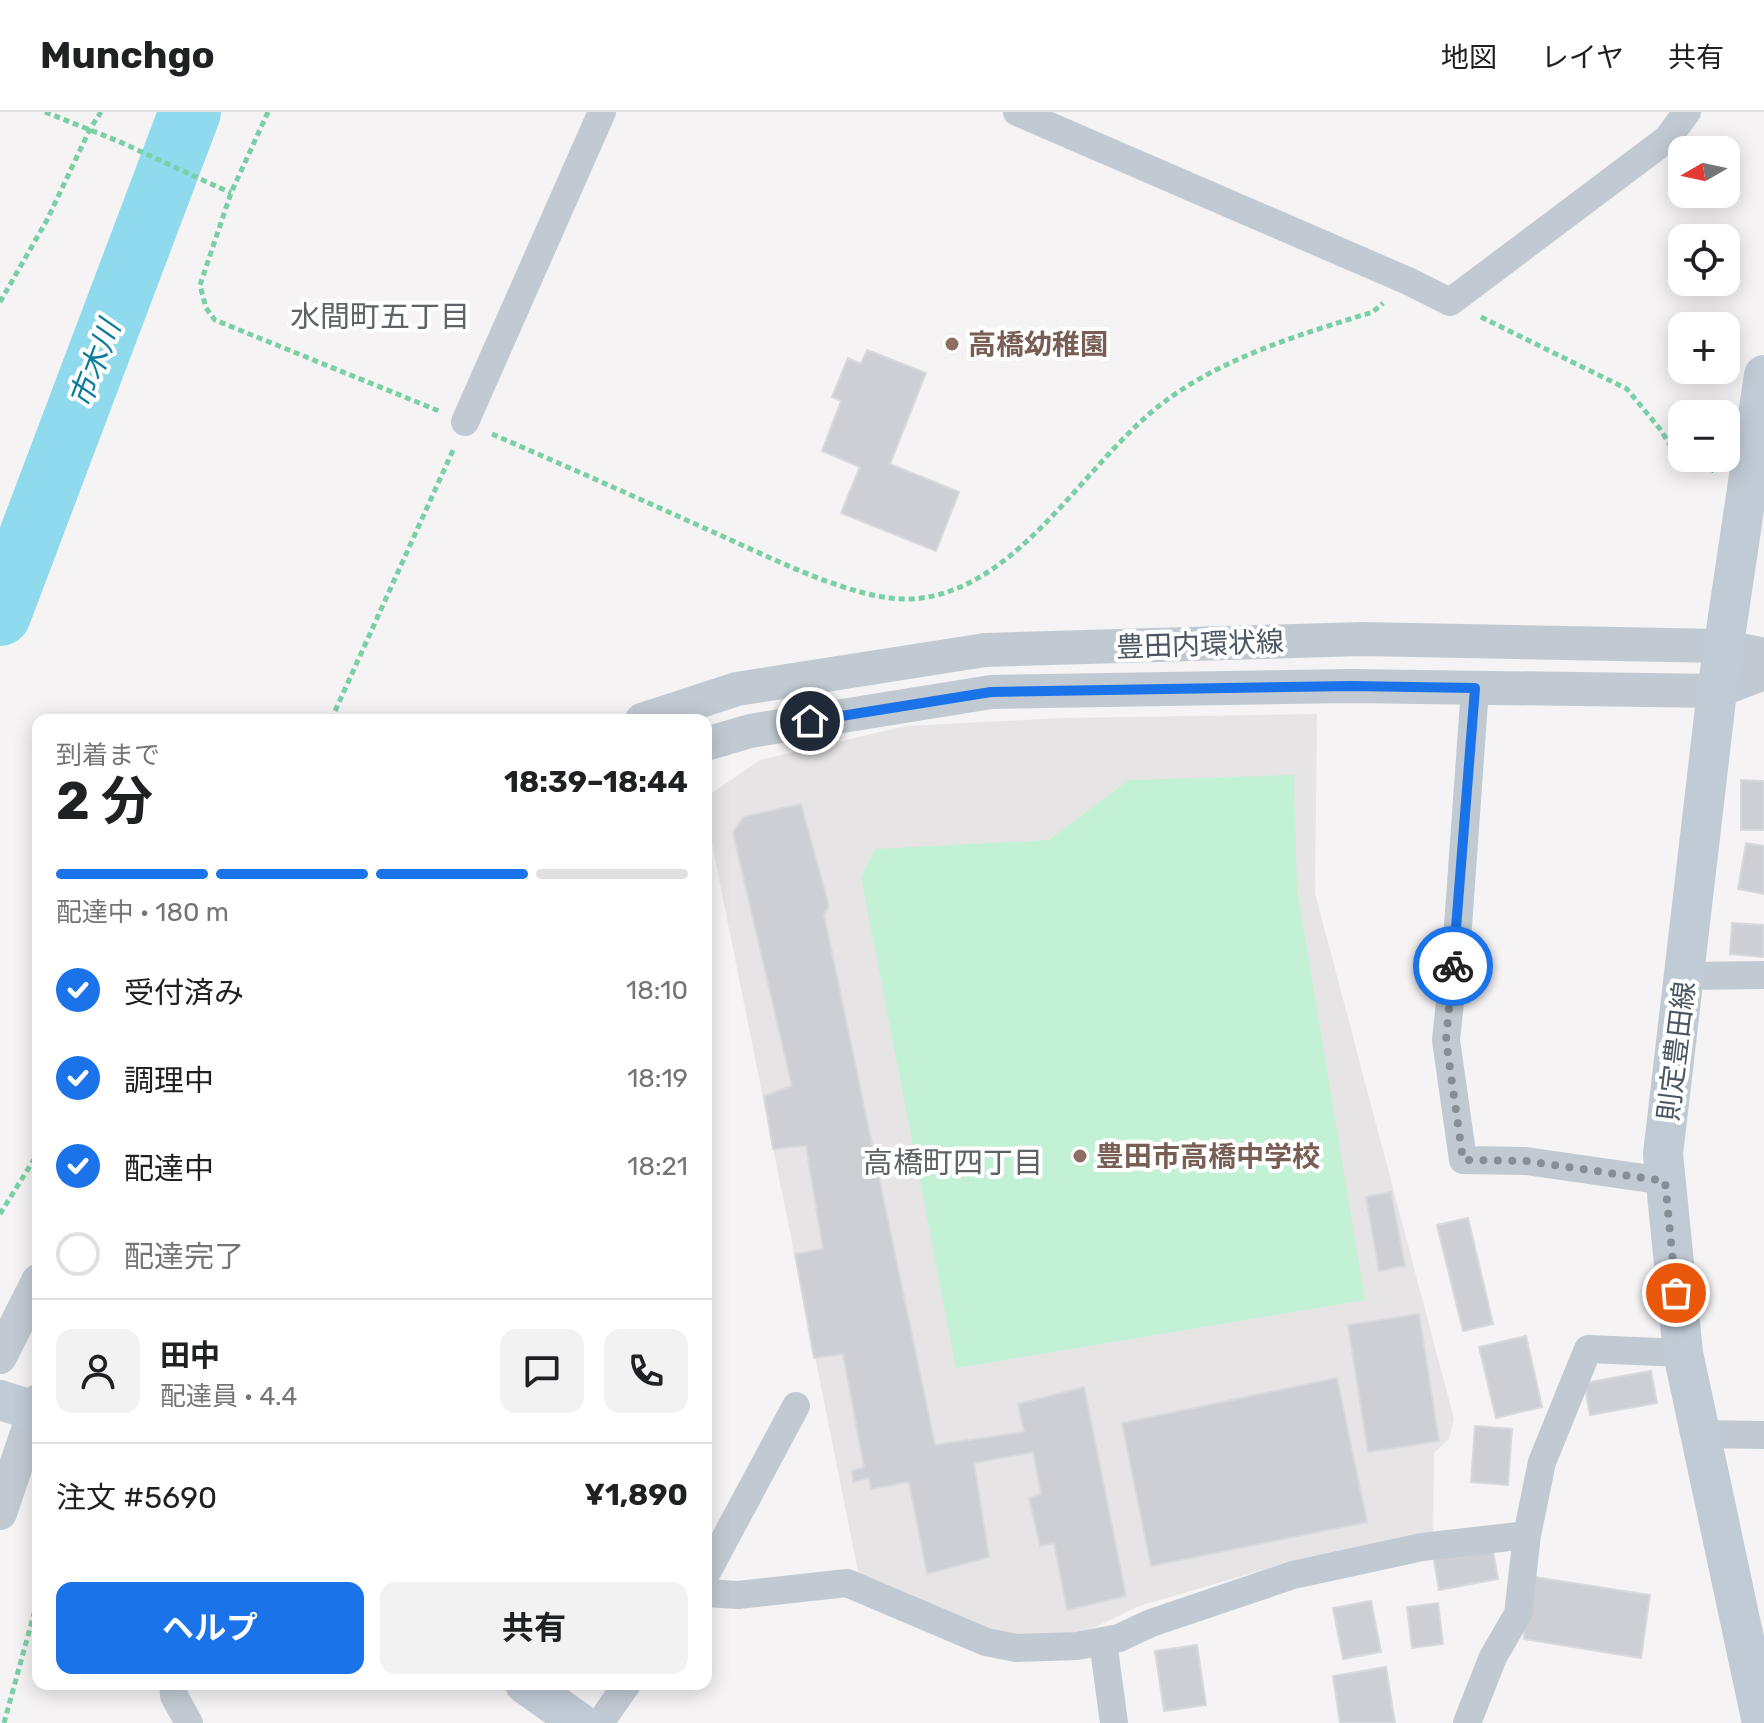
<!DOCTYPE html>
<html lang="ja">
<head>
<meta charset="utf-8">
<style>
	:root { --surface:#fff; --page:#f2f2f2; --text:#202124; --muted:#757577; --line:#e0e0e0; --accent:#1a73e8 }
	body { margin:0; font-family:Rubik,"Noto Sans JP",sans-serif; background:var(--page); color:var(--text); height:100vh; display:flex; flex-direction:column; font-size:30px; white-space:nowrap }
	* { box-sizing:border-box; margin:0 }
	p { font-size:26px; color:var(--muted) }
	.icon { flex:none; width:44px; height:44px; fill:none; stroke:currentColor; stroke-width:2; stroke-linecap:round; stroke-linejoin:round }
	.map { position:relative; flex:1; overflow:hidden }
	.drawer { position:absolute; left:32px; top:602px; width:680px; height:976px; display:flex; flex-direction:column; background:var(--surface); border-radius:16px; box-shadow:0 4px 20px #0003 }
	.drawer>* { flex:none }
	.needle { width:52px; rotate:261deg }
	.controls { position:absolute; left:1668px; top:24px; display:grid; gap:16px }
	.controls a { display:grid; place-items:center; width:72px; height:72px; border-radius:16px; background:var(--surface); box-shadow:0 4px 20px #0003; font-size:40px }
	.pin { position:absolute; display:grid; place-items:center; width:68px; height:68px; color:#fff; margin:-34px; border:4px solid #fff; border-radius:50%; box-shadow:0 2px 8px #0007 }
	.courier { position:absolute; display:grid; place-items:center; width:80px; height:80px; margin:-40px; border:6px solid #1a73e8; border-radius:50%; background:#fff; color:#222; box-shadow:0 2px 10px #0007 }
	.headline em { font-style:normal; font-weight:700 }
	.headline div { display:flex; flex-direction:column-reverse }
	.headline { display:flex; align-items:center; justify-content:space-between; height:136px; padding:0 24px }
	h1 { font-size:52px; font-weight:700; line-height:60px }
	.bar { display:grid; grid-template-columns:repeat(4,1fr); gap:12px 8px; align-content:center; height:96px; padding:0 24px }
	.bar i { height:10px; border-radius:6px; background:var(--line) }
	.bar .on { background:var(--accent) }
	.bar p { grid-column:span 4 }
	.line { display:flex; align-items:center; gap:20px; padding:0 24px; border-top:2px solid var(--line) }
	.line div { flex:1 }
	.round { display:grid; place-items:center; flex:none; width:84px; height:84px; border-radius:16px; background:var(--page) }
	ol { padding:0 24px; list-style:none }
	li { display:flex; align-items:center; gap:24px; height:88px }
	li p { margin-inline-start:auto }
	li .icon { padding:8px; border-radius:50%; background:var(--accent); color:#fff; stroke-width:4 }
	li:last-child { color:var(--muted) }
	li i { width:44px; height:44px; border:4px solid var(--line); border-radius:50% }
	.action { display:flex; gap:16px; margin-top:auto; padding:16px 24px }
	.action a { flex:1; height:92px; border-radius:16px; background:var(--accent); color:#fff; font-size:32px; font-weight:700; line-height:92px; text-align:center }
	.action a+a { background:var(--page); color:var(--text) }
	header { display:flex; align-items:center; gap:48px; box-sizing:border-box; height:112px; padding:0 40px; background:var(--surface); border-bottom:2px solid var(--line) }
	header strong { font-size:38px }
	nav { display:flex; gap:44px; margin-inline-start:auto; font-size:28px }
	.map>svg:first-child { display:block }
</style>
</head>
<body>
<header>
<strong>Munchgo</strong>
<nav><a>地図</a><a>レイヤ</a><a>共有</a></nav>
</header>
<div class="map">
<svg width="1764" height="1611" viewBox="0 0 1764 1611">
	<rect width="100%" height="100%" fill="#f5f3f3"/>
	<path fill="#e6e4e5" d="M1317,602L1315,781L1454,1307L1449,1327L1434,1341L1433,1431L1297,1448L1139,1494L1072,1526L960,1520L861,1474L706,702V685L760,648L906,614L1064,606Z"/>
	<path fill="#c3f1d5" d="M1294,663L1297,776L1365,1188L956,1256L861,765L875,737L1049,728L1129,668Z"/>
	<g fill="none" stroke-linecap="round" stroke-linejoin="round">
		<path stroke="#90daee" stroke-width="62" d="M0,503L190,0"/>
	</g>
	<path fill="#cdcfd5" stroke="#d7d9de" stroke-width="2" d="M867,238L926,261L890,352L959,380L936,439L841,401L860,355L822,339L841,289L832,285L848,246L861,252Z
		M1741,668L1764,669V718H1741Z
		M801,692L829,794L824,803L935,1333L1024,1320L1018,1292L1084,1275L1126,1484L1067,1498L1054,1431L1040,1434L1029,1386L1041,1382L1033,1340L974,1351L989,1445L927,1462L909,1370L871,1377L869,1366L853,1370L852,1359L864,1355L843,1242L814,1246L795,1142L823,1137L806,1034L773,1037L764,984L792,974L733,721L743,705Z
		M1746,731L1764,734V782L1738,777Z
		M1732,811L1764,813L1763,845L1730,842Z
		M1391,1080L1405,1154L1379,1159L1366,1085Z
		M1468,1106L1493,1212L1463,1219L1437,1113Z
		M1419,1202L1439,1329L1368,1340L1348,1213Z
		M1526,1224L1542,1295L1496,1306L1479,1235Z
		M1651,1259L1657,1291L1590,1303L1584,1271Z
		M1337,1266L1367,1410L1151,1454L1122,1311Z
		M1475,1314L1512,1317L1508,1373L1471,1370Z
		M1492,1433L1498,1467L1439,1478L1433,1443Z
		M1528,1464L1650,1483L1641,1546L1524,1527Z
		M1371,1489L1381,1540L1343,1547L1333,1496Z
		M1438,1491L1443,1532L1412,1536L1407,1495Z
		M1197,1533L1206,1593L1164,1599L1155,1539Z
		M1386,1555L1395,1611H1340L1333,1564Z"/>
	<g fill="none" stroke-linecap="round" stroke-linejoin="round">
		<path stroke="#7ad0a6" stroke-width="5" stroke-dasharray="6 4" stroke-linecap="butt" d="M45,0L118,29L231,81
			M268,0L231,81L200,173L206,196L215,208L439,299
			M0,190L47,108L90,17L101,0
			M1481,205L1627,277L1660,317L1676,342L1682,345
			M492,322C566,354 640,387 713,420C766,443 855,490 912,487C1019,480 1084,350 1164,290C1224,245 1301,222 1373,200L1383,191
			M1685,346L1714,359
			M331,608L454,336
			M0,1102L38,1041
			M4,1611L38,1487"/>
		<path stroke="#c1cad2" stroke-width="28" d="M1017,0L1408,169L1450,190L1667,27L1687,0
			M465,310L602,0
			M1475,576L1458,814L1446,928L1463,1048L1526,1049L1665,1069
			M1685,864L1764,863
			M1701,1322L1764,1323
			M706,1462L796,1294
			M706,1481L738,1483L847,1471L986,1530L1016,1536L1077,1534L1119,1526L1151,1511L1293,1463L1422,1435L1527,1423
			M1103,1529L1114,1611
			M173,1572L174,1584L189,1611
			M600,1611L627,1572
			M1467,1611L1493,1545L1518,1502L1527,1423L1542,1350L1588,1237L1683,1241"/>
		<path stroke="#c1cad2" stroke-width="34" d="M642,608L737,577L985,538L1362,527L1723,534L1764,543
			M706,632L750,619L991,580L1351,574L1717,579L1764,561
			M0,1245L38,1169
			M0,1401L38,1289"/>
		<path stroke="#c1cbd6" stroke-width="40" d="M0,1288L38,1300
			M525,1572L580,1611
			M1762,1611L1683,1241L1663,1042L1717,579L1764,263"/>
	</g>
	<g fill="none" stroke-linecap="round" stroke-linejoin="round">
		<path stroke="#868d94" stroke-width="8" stroke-dasharray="0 14.4" d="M1453,854L1446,928L1463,1048L1526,1049L1665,1069L1676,1181"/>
		<path stroke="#1a73e8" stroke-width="10" d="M810,609L991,580L1351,574L1475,576L1453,854"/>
	</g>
	<g fill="#8d6e63" stroke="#fff" stroke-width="3">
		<circle cx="952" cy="232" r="8"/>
		<circle cx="1080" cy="1044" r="8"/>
	</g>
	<g text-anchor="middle" stroke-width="8" stroke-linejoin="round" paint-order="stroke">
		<g font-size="28" font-weight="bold" fill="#785e54" stroke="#fff" text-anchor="start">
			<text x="968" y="242">高橋幼稚園</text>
			<text x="1096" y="1054">豊田市高橋中学校</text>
		</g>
		<g font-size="28" fill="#4a5661" stroke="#fff">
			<text transform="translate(1200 532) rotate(-2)" y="10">豊田内環状線</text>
			<text transform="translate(1676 939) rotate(-83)" y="10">則定豊田線</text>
		</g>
		<g font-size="30" fill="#5f6368" stroke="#fff">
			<text x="380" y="215">水間町五丁目</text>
			<text x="953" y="1061">高橋町四丁目</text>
		</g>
		<g font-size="30" font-style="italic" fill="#0c7c9b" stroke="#fff">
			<text transform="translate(95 252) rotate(-69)" y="10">市木川</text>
		</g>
	</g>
</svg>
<div class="controls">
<a><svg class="needle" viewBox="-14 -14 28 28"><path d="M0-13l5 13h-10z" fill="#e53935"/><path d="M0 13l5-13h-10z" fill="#757577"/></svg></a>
<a><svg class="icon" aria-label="locate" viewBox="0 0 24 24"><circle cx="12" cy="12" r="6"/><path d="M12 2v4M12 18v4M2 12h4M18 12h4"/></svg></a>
<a>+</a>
<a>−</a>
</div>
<div class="pin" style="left:1676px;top:1181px;background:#ea580c"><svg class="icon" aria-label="bag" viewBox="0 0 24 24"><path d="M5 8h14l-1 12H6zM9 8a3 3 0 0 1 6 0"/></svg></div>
<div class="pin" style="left:810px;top:609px;background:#1f2937"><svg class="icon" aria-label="home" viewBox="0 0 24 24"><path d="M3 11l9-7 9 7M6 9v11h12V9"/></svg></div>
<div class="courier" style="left:1453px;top:854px"><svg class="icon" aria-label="bike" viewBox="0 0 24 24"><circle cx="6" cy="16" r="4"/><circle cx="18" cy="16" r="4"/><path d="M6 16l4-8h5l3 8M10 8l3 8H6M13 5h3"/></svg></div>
<section class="drawer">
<div class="headline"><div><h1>2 分</h1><p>到着まで</p></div><em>18:39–18:44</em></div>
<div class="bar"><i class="on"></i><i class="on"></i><i class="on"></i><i></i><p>配達中 · 180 m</p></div>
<ol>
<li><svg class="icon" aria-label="check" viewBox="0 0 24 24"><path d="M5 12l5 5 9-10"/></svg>受付済み<p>18:10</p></li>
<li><svg class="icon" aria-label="check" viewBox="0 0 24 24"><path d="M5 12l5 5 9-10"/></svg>調理中<p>18:19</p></li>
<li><svg class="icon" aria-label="check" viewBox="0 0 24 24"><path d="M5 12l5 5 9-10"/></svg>配達中<p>18:21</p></li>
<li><i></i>配達完了</li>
</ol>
<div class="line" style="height:144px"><a class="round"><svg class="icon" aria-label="person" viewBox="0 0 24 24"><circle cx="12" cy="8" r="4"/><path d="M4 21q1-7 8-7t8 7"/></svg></a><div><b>田中</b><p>配達員 · 4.4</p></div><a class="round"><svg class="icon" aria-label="chat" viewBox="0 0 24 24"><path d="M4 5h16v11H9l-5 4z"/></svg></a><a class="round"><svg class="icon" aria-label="phone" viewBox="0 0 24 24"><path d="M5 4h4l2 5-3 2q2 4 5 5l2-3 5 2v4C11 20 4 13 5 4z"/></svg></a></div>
<div class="line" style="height:104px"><div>注文 #5690</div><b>¥1,890</b></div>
<div class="action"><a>ヘルプ</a><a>共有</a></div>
</section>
</div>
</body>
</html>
